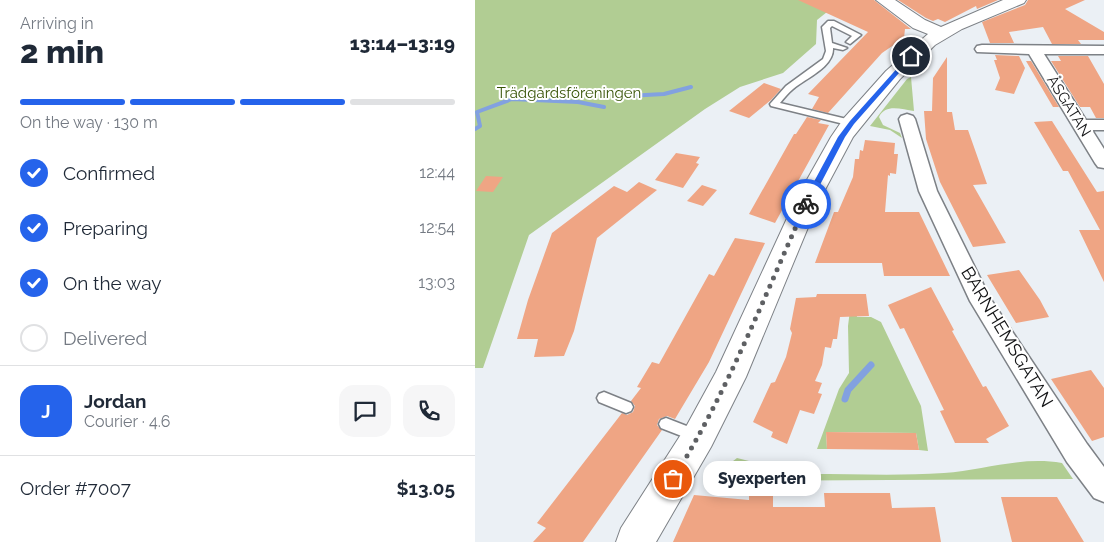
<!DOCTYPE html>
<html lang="en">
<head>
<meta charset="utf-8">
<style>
	:root { --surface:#fff; --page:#f6f6f7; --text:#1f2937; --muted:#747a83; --line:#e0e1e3; --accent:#2563eb }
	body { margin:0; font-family:Raleway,sans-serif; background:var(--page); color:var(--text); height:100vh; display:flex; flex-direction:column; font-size:19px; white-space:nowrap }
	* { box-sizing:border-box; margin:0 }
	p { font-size:16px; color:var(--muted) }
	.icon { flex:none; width:28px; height:28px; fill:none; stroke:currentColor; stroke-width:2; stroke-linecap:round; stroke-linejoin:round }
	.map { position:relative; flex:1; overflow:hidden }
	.sheet { display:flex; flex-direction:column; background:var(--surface); width:475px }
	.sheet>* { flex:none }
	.pin { position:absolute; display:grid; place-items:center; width:42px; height:42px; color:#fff; margin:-21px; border:2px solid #fff; border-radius:50%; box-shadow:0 1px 5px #0007 }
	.courier { position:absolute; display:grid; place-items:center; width:50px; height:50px; margin:-25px; border:4px solid #2563eb; border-radius:50%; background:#fff; color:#222; box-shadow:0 1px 6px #0007 }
	.bubble { position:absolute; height:35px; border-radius:15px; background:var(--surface); box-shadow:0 2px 12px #0003; font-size:16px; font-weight:800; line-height:35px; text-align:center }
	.overview em { font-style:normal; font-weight:800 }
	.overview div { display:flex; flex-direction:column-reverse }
	.overview { display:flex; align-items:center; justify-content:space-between; height:85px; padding:0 20px }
	h1 { font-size:32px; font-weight:800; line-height:38px }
	.bar { display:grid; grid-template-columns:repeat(4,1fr); gap:8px 5px; align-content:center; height:60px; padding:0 20px }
	.bar i { height:6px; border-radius:4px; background:var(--line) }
	.bar .current { background:var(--accent) }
	.bar p { grid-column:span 4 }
	.line { display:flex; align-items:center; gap:12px; padding:0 20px; border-top:1px solid var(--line) }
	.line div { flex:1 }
	.round { display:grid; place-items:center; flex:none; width:52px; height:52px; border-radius:15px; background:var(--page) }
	ol { padding:0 20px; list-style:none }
	li { display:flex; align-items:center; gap:15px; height:55px }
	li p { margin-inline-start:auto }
	li .icon { padding:5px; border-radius:50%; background:var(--accent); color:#fff; stroke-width:4 }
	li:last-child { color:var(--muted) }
	li i { width:28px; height:28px; border:2px solid var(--line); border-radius:50% }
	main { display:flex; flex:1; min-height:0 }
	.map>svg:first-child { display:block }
</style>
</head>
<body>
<main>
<section class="sheet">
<div class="overview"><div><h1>2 min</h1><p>Arriving in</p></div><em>13:14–13:19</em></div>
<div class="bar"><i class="current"></i><i class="current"></i><i class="current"></i><i></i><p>On the way · 130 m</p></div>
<ol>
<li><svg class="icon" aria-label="check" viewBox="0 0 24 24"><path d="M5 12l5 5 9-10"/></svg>Confirmed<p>12:44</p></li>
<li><svg class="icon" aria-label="check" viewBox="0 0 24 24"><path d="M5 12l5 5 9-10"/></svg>Preparing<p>12:54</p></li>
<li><svg class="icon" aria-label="check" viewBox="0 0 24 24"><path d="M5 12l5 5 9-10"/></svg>On the way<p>13:03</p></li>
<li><i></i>Delivered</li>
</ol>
<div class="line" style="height:90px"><b class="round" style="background:var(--accent);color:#fff">J</b><div><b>Jordan</b><p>Courier · 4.6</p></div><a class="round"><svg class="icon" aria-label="chat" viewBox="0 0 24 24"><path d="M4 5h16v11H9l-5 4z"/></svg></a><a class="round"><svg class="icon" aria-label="phone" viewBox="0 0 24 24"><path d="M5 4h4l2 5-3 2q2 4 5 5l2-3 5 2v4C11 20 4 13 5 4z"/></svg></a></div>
<div class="line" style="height:65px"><div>Order #7007</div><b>$13.05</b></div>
</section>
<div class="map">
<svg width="629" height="542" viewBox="0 0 629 542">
	<rect width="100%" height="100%" fill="#ebf0f5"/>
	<path fill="#b1cd93" d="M0,0H367L342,20L341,44L308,73L265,87L230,109L54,235L8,368H0Z
		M436,77L439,111C427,110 411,103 404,117L408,125L425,133L427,138L415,130L395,126L432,79Z
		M377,294H379L382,317H396L406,322L446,406L453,451L444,450L441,433L351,432L352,449H342L364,389L374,373L373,326Z
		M262,458L321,473L335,474C379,474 425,476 469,473C509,470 546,456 587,463L598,479L232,481Z"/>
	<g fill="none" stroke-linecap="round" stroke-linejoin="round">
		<path stroke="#82a1e0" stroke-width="4" d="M152,96L189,94L216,87
			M0,129L5,126L2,112L37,99L103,102L129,107"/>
		<path stroke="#82a1e0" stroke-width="7" d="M370,399L373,390L396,365"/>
	</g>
	<path fill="#efa584" d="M323,0H399L436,29H430L429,38L407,53L353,113L337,109L344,97L333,94L393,32Z
		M423,0H523L502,9L501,6L470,22L463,19L458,21L451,18Z
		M553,0H610L590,9L629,32V40H603L606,44H577L568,27L534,32L539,43H515L507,22L550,5Z
		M520,55L544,56L550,68L539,94L520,90L525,78L519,60H522Z
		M583,56H613L629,84V118H621L615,107H605L576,61H586Z
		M472,57V112H477L480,130H493L512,184L498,185L531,243L498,247L465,182L451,139L449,111H457L458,78Z
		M551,61H556L584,107H578Z
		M289,83L306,89L296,100L274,118L254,111Z
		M332,117L346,120L343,123L354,125L300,223L274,214L319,134H321Z
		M577,121L622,192L629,191V282L604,230H625L593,171H588L559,122Z
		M390,140L420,143L419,154H423L421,174L415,173V176L413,175L410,212H444L475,276H409L407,263H340L359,212H363L378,177L380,159H384L385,150L388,151Z
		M201,153L225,157L221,163L224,164L208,188L180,180Z
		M11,176L28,177L18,192L1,191Z
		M164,182L182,190L122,238L99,331L89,356L59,357L63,339H42L53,300L77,233L139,186L152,192Z
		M227,185L242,190L228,206L212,201Z
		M260,238L290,243L234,362L200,419L192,416L184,419L182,425L187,430L108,542H58L71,528L62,523L147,413L152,415L158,412L160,406L156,401L166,388L162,387L177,362L184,364L234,274L239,276Z
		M544,270L565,300L574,317L541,323L512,275Z
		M456,287L479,330L477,331L508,387L511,386L534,426L511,439L514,443H480L465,411L469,410L429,328L425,329L413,305Z
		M342,294H391L394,316L365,317L362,339H358L356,348L350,347L347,365L340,381L347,383L343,393L347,394L339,414L325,410L312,444L296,437L298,432L278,422L296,383L300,382L311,357L317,333L315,329L321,298L341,297Z
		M616,370L629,388V437L617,441L576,379Z
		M351,432L441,433L444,450L352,449Z
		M298,492V507H350L349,493H415L417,508L460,507L466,542H198L219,495L274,500V493Z
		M526,497H582L609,542H537Z"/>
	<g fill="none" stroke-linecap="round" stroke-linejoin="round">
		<defs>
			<path id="service" d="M353,21H359L386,35L375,44L371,42L377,36L357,26L355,28L357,43L372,48L368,50L358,48C359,67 331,78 318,89C313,93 309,98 305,103L380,121V125L377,126L296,106L295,104L311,86L348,59L351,51L347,27Z
				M129,392L156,403L158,407L156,411L151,413L124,402L122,398L124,394Z
				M191,418L227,432L229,436L227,440L222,442L186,428L184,424L186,420Z"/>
			<path id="minor" d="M507,45L629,46V54H569L611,120H629V130H617L629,149V168L623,167L620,163L554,54L502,52L500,49L502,46Z
				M432,114L438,116L440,119L462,191L515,298L612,444L629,467V502L619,498L592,462L495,301L444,191L424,119L426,116Z"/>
			<path id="secondary" d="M401,0H420L450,20L466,27L528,0H551L549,3L487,29L460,45L425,79L378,137L344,201L271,377L236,447L181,542H141L146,528L212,425L241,372L320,201L356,137L369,118L411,71L453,34L438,28Z"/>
		</defs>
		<use href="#service" stroke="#7d8186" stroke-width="3"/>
		<use href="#minor" stroke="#7d8186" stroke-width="3"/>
		<use href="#secondary" stroke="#7d8186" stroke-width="2"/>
		<use href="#service" fill="#fff" fill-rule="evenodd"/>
		<use href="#minor" fill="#fff" fill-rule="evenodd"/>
		<use href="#secondary" fill="#fff" fill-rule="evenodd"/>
	</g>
	<path fill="#2563eb" d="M434,55L439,56L379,124L370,137L335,204L328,205L327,204L363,137L375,121Z"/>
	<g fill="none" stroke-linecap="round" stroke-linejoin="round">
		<path stroke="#5e6063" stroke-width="5" stroke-dasharray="0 9" d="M198,479C252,393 289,297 331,204"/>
	</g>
	<g text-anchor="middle" stroke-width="4" stroke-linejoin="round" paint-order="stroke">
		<g font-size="15" fill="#375306" stroke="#fff">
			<text x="94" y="98">Trädgårdsföreningen</text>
		</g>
		<g font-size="15" fill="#121315" stroke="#fff">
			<text transform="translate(594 106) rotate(58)" y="5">ÅSGATAN</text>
		</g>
		<g font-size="18" fill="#121315" stroke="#fff">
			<text transform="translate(532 337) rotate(59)" y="6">BARNHEMSGATAN</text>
		</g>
	</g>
</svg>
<div class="pin" style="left:198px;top:479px;background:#ea580c"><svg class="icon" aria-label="bag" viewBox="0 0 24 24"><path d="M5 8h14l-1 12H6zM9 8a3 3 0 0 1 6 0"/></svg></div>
<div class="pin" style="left:436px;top:56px;background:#1f2937"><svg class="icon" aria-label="home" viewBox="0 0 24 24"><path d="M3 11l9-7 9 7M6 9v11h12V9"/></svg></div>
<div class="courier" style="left:331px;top:204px"><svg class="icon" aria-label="bike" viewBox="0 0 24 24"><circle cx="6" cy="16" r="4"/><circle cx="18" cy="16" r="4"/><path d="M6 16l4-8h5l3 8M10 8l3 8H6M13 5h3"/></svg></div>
<div class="bubble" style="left:228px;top:461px;width:118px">Syexperten</div>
</div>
</main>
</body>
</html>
